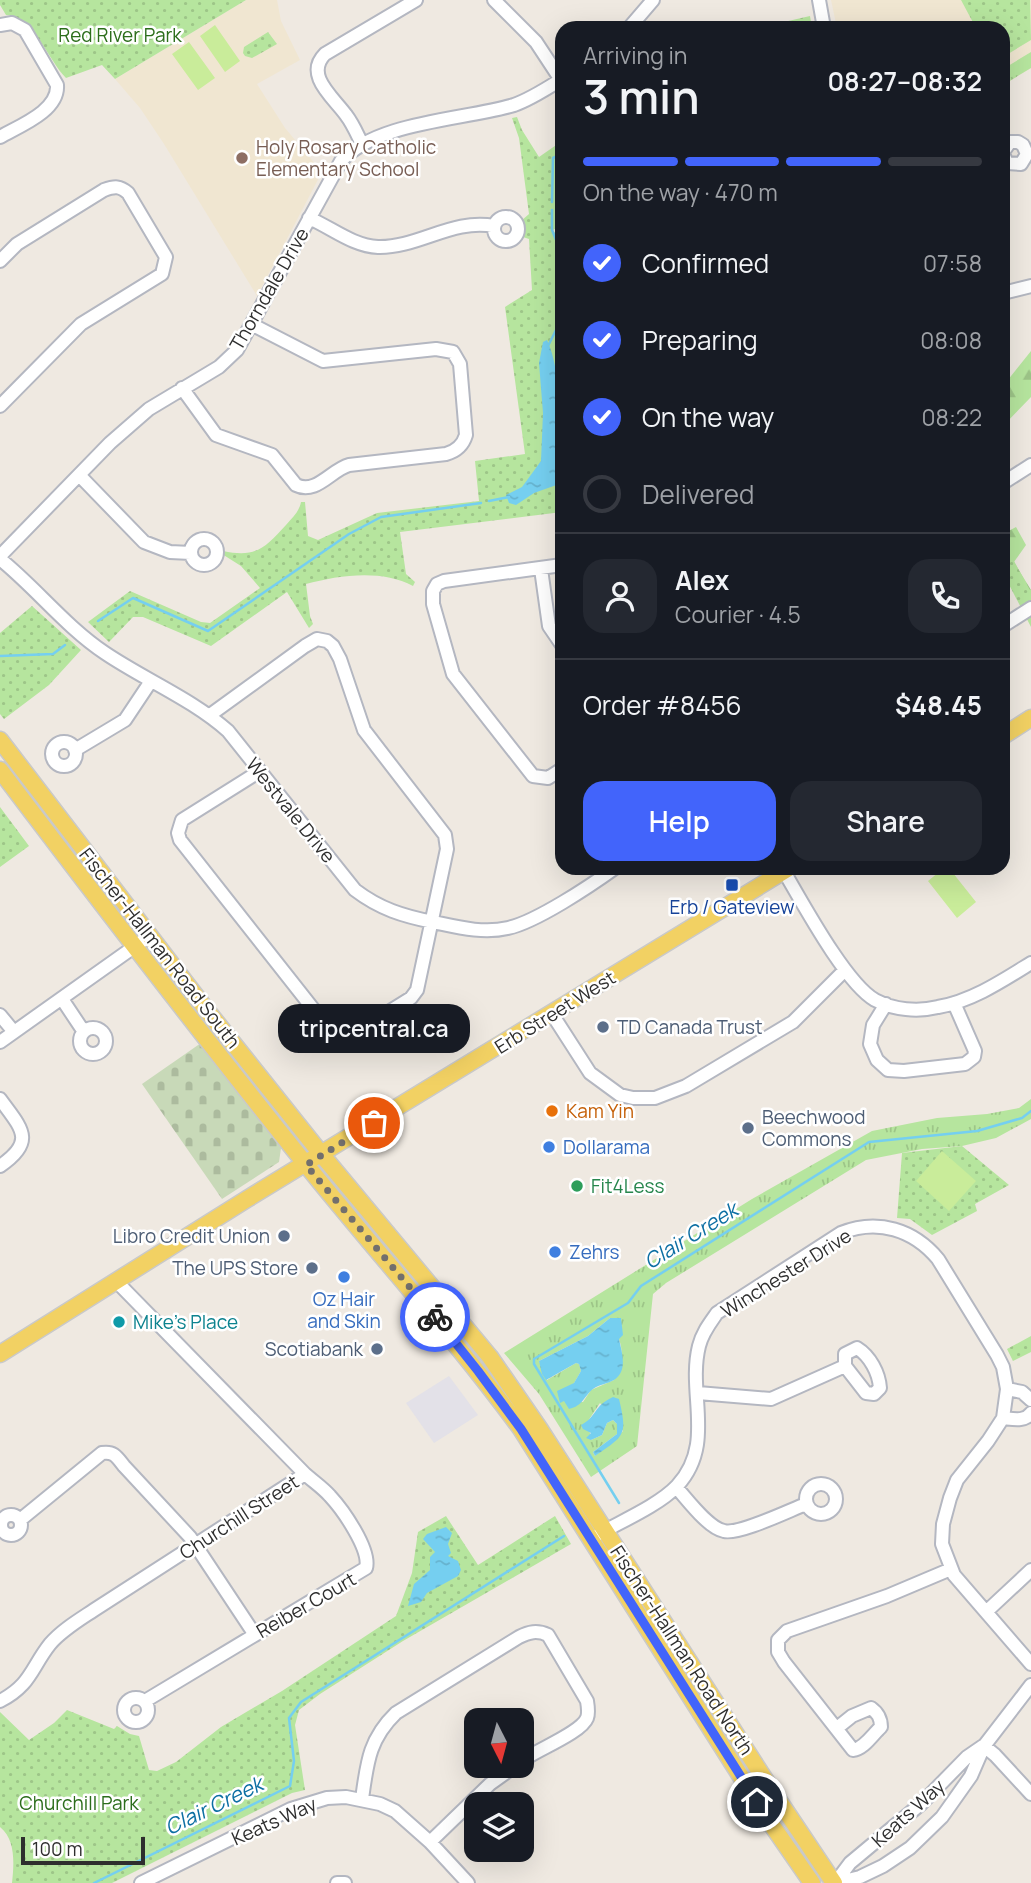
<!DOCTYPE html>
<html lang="en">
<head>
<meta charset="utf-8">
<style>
	:root { --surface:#171b24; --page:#242831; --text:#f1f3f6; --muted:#9ea1a6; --line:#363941; --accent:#4264fb }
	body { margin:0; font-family:Manrope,sans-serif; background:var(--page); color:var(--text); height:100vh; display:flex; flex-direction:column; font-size:26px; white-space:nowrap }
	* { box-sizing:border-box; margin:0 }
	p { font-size:23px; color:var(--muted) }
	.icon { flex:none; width:38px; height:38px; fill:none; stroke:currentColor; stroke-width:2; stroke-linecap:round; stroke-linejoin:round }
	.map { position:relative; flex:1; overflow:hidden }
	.panel { position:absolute; left:555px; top:21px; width:455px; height:854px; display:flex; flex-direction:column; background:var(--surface); border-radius:21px; box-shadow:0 7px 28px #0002 }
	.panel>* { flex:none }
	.needle { width:46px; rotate:174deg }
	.fabs { position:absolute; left:464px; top:1708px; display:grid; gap:14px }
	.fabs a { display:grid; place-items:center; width:70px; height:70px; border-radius:14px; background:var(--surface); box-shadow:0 7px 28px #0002; font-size:35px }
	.scale { position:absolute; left:21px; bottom:18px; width:124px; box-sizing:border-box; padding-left:7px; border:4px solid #2e2e2e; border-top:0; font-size:19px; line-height:24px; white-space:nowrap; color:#2e2e2e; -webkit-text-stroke:5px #fff; paint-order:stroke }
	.pin { position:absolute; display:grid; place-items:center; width:60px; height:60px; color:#fff; margin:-30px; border:4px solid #fff; border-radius:50%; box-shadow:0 2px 7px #0007 }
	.courier { position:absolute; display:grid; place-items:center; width:70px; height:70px; margin:-35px; border:5px solid #4264fb; border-radius:50%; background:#fff; color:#222; box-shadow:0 2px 9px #0007 }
	.bubble { position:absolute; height:49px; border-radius:21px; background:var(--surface); box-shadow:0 7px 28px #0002; font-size:23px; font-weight:600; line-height:49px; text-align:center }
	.overview em { font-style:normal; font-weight:600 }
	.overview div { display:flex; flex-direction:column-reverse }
	.overview { display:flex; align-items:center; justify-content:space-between; height:119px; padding:0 28px }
	h1 { font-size:46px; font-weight:600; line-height:52px }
	.bar { display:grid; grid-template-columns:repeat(4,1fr); gap:10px 7px; align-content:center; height:84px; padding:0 28px }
	.bar i { height:9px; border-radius:5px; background:var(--line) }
	.bar .selected { background:var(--accent) }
	.bar p { grid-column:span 4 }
	.line { display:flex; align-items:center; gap:18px; padding:0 28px; border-top:2px solid var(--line) }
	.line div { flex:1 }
	.round { display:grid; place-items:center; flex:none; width:74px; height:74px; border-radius:21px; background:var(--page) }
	ol { padding:0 28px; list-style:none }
	li { display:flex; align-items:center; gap:21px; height:77px }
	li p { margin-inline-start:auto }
	li .icon { padding:7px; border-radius:50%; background:var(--accent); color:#fff; stroke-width:4 }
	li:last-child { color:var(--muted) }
	li i { width:38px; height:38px; border:4px solid var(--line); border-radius:50% }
	.action { display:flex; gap:14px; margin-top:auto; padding:14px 28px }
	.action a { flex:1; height:80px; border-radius:21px; background:var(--accent); color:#fff; font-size:28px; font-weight:600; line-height:80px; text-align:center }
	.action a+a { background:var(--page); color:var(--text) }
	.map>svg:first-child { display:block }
</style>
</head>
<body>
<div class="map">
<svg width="1031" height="1883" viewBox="0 0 1031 1883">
	<defs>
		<pattern id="grass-tufts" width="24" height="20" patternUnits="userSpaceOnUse" patternTransform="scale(1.75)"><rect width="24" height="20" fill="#b6e59e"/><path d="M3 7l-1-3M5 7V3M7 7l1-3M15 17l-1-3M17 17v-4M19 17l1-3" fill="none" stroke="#9dc588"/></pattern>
		<pattern id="forest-firs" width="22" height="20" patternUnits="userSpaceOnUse" patternTransform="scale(1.75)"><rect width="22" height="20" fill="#b6e59e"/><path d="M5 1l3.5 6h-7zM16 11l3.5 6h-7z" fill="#9dc588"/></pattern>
		<pattern id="cemetery-stones" width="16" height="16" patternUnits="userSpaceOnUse" patternTransform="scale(1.75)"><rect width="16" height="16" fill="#c8d9b8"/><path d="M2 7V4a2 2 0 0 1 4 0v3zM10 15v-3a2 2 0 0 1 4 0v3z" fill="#acbb9e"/></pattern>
		<pattern id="park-dots" width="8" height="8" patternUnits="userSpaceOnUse" patternTransform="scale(1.75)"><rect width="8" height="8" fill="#b6e59e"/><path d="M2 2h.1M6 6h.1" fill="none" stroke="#9dc588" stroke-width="1.8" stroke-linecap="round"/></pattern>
		<pattern id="water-ripples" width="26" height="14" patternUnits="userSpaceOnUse" patternTransform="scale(1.75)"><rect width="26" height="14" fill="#75cff0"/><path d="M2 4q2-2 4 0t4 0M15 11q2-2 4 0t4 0" fill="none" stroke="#66b2ce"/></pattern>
	</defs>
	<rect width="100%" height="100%" fill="#efe9e1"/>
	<path fill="#e3e1e8" d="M449,1376L478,1415L434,1443L406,1403Z"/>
	<path fill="#f0e6d1" d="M246,0H277L281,21L300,60L257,84L285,128L322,172L257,296L164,144L140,108L115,79Z
		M831,0H1031V68L1003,85V28H837Z"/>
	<path fill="url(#grass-tufts)" fill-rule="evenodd" d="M1031,52V68L1003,85V69Z
		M1031,1099V1119L996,1138L962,1146L922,1149L866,1160L666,1283L653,1294L637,1446L591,1477L539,1394L504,1353L752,1199L872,1131L937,1118L987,1114L1019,1108ZM610,1318C622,1344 627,1353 614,1380L591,1390L583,1402L564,1401L581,1371L579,1364L576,1363L547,1380L539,1361L588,1336ZM600,1403L623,1431L595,1456L593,1452L617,1434V1424L613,1420L607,1423L602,1435L591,1440L588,1421Z"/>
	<path fill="url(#forest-firs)" d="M1031,351V397L1003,426V386Z
		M1016,527L1026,545L1014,562L1031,590V597L1022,600L1003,576V534Z"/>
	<path fill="url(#cemetery-stones)" d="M201,1043L281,1148L279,1162L222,1199L142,1084Z"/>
	<path fill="url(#park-dots)" d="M0,0H246L115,79L102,65L66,78C48,60 33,15 6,15L0,5Z
		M961,0H1030L1031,40L1003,57V28H976Z
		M810,16L812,28H740L744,26L762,27Z
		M268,32L277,44L252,58L245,56L243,53L244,47Z
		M517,117L522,130L539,157L562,141V164L560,166L562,169V225L553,230L562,243V512L400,532L406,574L415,582L413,586C382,569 339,575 306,584L310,616L313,624L309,628L287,592L211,646L143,617H133L109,642L88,622L130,591L201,622L210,623L260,588L241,566L222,554L223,551C256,558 265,548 286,525C293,517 299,512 301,502H305L308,536L318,540L377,513L479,501L475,461L525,454L505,307L532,290L529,239L523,237L521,221L529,214L519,138L512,118Z
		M1009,552L1031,592V627L1003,573V554Z
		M32,606L81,650L49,685L4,719L0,714V633Z
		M0,807L29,846L0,867Z
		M962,1146L1009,1185L975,1204L977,1211L932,1235L910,1219L897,1218L902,1153Z
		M1031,1336V1352L1013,1361L1007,1349Z
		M446,1516L478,1565L555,1516L571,1544L403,1641L320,1694L299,1710L295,1725L305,1790L292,1793L112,1883H12C14,1864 16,1840 0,1827V1712L29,1740L54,1723L67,1710L114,1729L117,1726L130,1734L139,1736L149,1770L157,1771L176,1762L221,1727L282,1691L396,1616L412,1573L418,1532Z"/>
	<path fill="#c9ec9a" d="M215,25L240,61L225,72L200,36Z
		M189,42L215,78L198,90L172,54Z
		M944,868H949L976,902L957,918L928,881Z
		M942,1151L976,1181L949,1211L916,1181Z"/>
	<path fill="url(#water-ripples)" d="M547,340C561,370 563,433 559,466H562V483L534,493L516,505L509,503L506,495L522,487L541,461L543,413L539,363L543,342Z
		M610,1318H621L623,1335L619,1339C622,1353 628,1371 614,1380C607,1384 600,1384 593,1389C584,1396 583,1406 569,1409L564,1401L560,1403L557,1391L574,1383L581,1371L579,1364L576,1363L546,1380L542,1374L539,1361L588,1336Z
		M613,1397L619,1399C628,1436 624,1436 595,1456L593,1452L617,1434V1424L613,1420L607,1423L602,1435L591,1440L586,1438L591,1433L583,1429L581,1425C597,1417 593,1406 613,1397Z
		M446,1527L452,1533L448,1544L451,1553L448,1556L458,1561L461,1570L458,1576L427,1593L421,1602L408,1606L414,1584L430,1570V1557L435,1552L423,1539L427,1534Z"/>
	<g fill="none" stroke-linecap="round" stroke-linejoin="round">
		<path stroke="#75cff0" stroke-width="2.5" d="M552,202L553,158L562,154
			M552,210V230L562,254
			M548,346L562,318
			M489,501L509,497
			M98,621L133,598L208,631L349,534L381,517L481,503
			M0,656L53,654L65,645
			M619,1503L534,1364V1359L628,1303L641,1286L869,1142L977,1131L1022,1118L1031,1111
			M94,1883L290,1786L294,1761L289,1718L301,1702L564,1536"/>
		<defs>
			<path id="minor" d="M494,0L536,42L561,80
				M819,0L824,28
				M0,25L12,23L25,30L57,85C59,111 19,126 0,137
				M629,28L653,0
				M362,144C357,134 353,124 346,115C333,97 304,75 325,54L416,0
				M1003,152L1010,142H1018L1023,145
				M1003,154L1007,163L1021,164L1027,154L1023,145
				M494 229a12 12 0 1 1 24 0a12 12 0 1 1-24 0Z
				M309,218C332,228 353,246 378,247C418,248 453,218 494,226
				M0,261L17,244L104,190C115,186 120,186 128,193L166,257L162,274L81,324L0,406
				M1003,293L1031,286
				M182,388L216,435L272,455L296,485C316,495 331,470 349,465L446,454C457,451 463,445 466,435L460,364L453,352L436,349L323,361L253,325
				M80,476L144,542L170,552L191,553
				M1003,483L1031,465
				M191 552a13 13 0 1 1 26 0a13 13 0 1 1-26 0Z
				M0,556L110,443L149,409L219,367L237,350L341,161C378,121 464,120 514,105C531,99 546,89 562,79
				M0,559C36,588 66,627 105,653C145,680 192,699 228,731L355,890C380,909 403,916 433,922C457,927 483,934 508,928C536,922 590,886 615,868
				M562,565L444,581L437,584L433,591V604L453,674L533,776L548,778L562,769
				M541,569L549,626L562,645
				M1003,626L1031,608
				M210,715L305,646L317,639L327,641L333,646L340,659L364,730L445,835L447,849L417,990L411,998L350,1036L336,1035L329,1029L180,840L178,833L182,820L260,771
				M52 754a12 12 0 1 1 24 0a12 12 0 1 1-24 0Z
				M75,750L125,720L151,681
				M782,868C801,900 845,983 875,1000C894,1010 918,1012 938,1007C972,1001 1002,981 1031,963
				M62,999L84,1032
				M886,1004L873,1025L870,1044L877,1060L888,1070L904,1071L965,1064L974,1057L975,1051L954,1003
				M552,1014L590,1073L620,1095L633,1098H655L686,1086L793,1022L845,970
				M0,1015L14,1032
				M80 1041a13 13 0 1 1 26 0a13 13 0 1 1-26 0Z
				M0,1042L148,937
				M0,1099C21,1128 37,1141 0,1166
				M857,1348C870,1356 879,1373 880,1388L874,1394L866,1393L845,1366V1354Z
				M1007,1389L1022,1392L1031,1400
				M698,1393L771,1399L845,1366
				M1003,1418C1013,1419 1025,1422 1031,1413
				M806 1499a15 15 0 1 1 30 0a15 15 0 1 1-30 0Z
				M676,1487C687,1499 708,1528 724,1531C739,1535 790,1510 806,1504
				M1 1525a10 10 0 1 1 20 0a10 10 0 1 1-20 0Z
				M20,1520L102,1453C114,1451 117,1457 124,1466L190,1537L255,1635
				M599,1534C622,1521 659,1505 677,1486C716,1444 687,1394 699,1346C702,1333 710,1323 717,1313L841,1233C878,1218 914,1230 938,1259L997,1355L1003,1367L1007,1389L1003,1418L988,1441L957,1480L950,1498L943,1524L942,1544L954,1575L1031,1664
				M986,1612L1031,1570
				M124 1710a12 12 0 1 1 24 0a12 12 0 1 1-24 0Z
				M0,1701C31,1685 31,1668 50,1644C62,1630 79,1620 94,1610L305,1474L117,1282
				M145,1701L366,1568C371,1550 343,1510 330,1496C323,1488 314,1482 305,1474
				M837,1728L852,1716L871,1708C878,1713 881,1718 881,1727C873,1734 864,1749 853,1750L784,1662L778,1652V1640L787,1631L887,1596L951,1569
				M984,1746L995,1755L1031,1794
				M362,1799C367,1763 369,1739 396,1713L519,1637C529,1632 537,1630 548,1635L587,1701C588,1707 589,1713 587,1718C581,1733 536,1750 522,1761
				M430,1842L490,1784L515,1766
				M141,1883L291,1809L327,1798L346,1797L380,1804L395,1811L430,1842L468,1883
				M337,1883H345
				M835,1883L850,1863L922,1803L967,1757L983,1746
				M836,1883L860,1877L883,1866L910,1848L942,1817L971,1776L984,1746L1031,1685"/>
			<path id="major" d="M1003,736L1031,718
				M0,740L205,1008L322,1155L490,1357L539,1428L771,1789L834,1883
				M0,770C100,902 200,1033 304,1162C376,1252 453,1336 521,1429L769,1821L812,1883
				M0,1354L247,1199L789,868"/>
		</defs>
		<use href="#minor" stroke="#b4b7c1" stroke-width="16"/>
		<use href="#major" stroke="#c9c9c9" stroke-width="19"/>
		<use href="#minor" stroke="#fff" stroke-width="12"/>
		<use href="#major" stroke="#f2d163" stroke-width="16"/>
	</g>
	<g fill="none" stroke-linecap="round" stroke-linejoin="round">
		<path stroke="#726f6d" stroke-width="7" stroke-dasharray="0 12.6" d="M374,1123L306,1165L435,1317"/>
		<path stroke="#4264fb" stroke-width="9" d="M435,1317L478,1371L521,1429L757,1802"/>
	</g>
	<circle fill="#8d6e63" stroke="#fff" stroke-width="2.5" cx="242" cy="158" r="7"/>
	<rect fill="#1a4fb4" stroke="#fff" stroke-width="2.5" x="725" y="878" width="14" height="14" rx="3.5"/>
	<g fill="#5c6f8a" stroke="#fff" stroke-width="2.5">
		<circle cx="603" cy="1027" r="7"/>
		<circle cx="748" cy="1128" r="7"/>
		<circle cx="284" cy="1236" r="7"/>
		<circle cx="312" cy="1268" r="7"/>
		<circle cx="377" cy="1349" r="7"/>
	</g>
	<circle fill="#e8710a" stroke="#fff" stroke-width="2.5" cx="552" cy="1111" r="7"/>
	<g fill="#3f7fe0" stroke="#fff" stroke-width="2.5">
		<circle cx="549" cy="1147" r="7"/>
		<circle cx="555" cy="1252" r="7"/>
		<circle cx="344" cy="1277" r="7"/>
	</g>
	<circle fill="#2e9e5b" stroke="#fff" stroke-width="2.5" cx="577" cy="1186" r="7"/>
	<circle fill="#0f9aa8" stroke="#fff" stroke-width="2.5" cx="119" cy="1322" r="7"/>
	<g text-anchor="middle" stroke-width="5" stroke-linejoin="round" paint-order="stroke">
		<g font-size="19" fill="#2c6e1b" stroke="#fff">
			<text x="120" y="42">Red River Park</text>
			<text x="79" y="1810">Churchill Park</text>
		</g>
		<g font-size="19" fill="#785e54" stroke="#fff" text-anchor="start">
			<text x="256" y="154">Holy Rosary Catholic<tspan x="256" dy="22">Elementary School</tspan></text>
		</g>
		<g font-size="19" fill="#2e2e2e" stroke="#fff">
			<text transform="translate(269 289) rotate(-60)" y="7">Thorndale Drive</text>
			<text transform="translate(291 810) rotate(51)" y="7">Westvale Drive</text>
			<text transform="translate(160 948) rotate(52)" y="7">Fischer-Hallman Road South</text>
			<text transform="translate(555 1012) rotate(-32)" y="7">Erb Street West</text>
			<text transform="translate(786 1273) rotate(-32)" y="7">Winchester Drive</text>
			<text transform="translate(239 1517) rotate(-33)" y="7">Churchill Street</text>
			<text transform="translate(306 1605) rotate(-30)" y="7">Reiber Court</text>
			<text transform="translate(682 1650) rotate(57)" y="7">Fischer-Hallman Road North</text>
			<text transform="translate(908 1813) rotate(-42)" y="7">Keats Way</text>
			<text transform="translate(274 1821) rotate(-24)" y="7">Keats Way</text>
		</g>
		<g font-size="19" fill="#164399" stroke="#fff">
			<text x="732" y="914">Erb / Gateview</text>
		</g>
		<g font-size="19" fill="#4e5e75" stroke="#fff" text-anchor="end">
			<text x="617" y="1034" text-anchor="start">TD Canada Trust</text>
			<text x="762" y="1124" text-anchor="start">Beechwood<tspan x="762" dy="22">Commons</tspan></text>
			<text x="270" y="1243">Libro Credit Union</text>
			<text x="298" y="1275">The UPS Store</text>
			<text x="363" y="1356">Scotiabank</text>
		</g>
		<g font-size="19" fill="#c56008" stroke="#fff" text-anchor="start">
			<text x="566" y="1118">Kam Yin</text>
		</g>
		<g font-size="19" fill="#366cbe" stroke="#fff" text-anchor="start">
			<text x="563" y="1154">Dollarama</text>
			<text x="569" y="1259">Zehrs</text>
			<text x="344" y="1306" text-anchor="middle">Oz Hair<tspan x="344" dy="22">and Skin</tspan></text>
		</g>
		<g font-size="19" fill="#27864d" stroke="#fff" text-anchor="start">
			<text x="591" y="1193">Fit4Less</text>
		</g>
		<g font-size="19" fill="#0d838f" stroke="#fff" text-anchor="start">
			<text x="133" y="1329">Mike's Place</text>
		</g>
		<g font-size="21" font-style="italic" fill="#0d6fa3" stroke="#fff">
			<text transform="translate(691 1236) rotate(-32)" y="7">Clair Creek</text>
			<text transform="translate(214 1806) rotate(-26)" y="7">Clair Creek</text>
		</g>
	</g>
</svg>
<div class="fabs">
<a><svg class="needle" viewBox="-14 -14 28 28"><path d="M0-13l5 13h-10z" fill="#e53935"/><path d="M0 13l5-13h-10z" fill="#9ea1a6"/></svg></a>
<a><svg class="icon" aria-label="layers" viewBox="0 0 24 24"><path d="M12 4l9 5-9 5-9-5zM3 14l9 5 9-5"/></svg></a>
</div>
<div class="scale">100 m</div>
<div class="pin" style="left:374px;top:1123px;background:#ea580c"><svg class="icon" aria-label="bag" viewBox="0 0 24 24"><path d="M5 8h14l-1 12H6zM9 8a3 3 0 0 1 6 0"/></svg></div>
<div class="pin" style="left:757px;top:1802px;background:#1f2937"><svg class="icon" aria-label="home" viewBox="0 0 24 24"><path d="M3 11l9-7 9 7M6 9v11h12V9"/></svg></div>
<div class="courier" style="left:435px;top:1317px"><svg class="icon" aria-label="bike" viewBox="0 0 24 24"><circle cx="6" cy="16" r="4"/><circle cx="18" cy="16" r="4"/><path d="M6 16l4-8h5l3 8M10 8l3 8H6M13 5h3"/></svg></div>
<div class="bubble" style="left:278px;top:1004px;width:192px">tripcentral.ca</div>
<section class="panel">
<div class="overview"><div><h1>3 min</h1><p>Arriving in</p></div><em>08:27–08:32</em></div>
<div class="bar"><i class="selected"></i><i class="selected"></i><i class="selected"></i><i></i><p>On the way · 470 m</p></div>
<ol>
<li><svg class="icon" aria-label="check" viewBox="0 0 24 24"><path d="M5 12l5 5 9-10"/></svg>Confirmed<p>07:58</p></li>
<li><svg class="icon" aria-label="check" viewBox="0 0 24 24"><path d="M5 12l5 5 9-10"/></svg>Preparing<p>08:08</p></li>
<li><svg class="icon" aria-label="check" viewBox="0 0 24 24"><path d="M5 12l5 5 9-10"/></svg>On the way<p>08:22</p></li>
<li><i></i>Delivered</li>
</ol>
<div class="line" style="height:126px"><a class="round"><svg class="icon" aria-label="person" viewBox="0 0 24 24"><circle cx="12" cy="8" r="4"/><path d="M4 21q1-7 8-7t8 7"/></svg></a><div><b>Alex</b><p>Courier · 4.5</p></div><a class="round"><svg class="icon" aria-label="phone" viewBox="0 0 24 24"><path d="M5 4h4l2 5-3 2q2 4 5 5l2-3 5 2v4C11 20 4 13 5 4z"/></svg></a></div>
<div class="line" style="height:91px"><div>Order #8456</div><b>$48.45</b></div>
<div class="action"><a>Help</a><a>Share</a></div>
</section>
</div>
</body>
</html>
